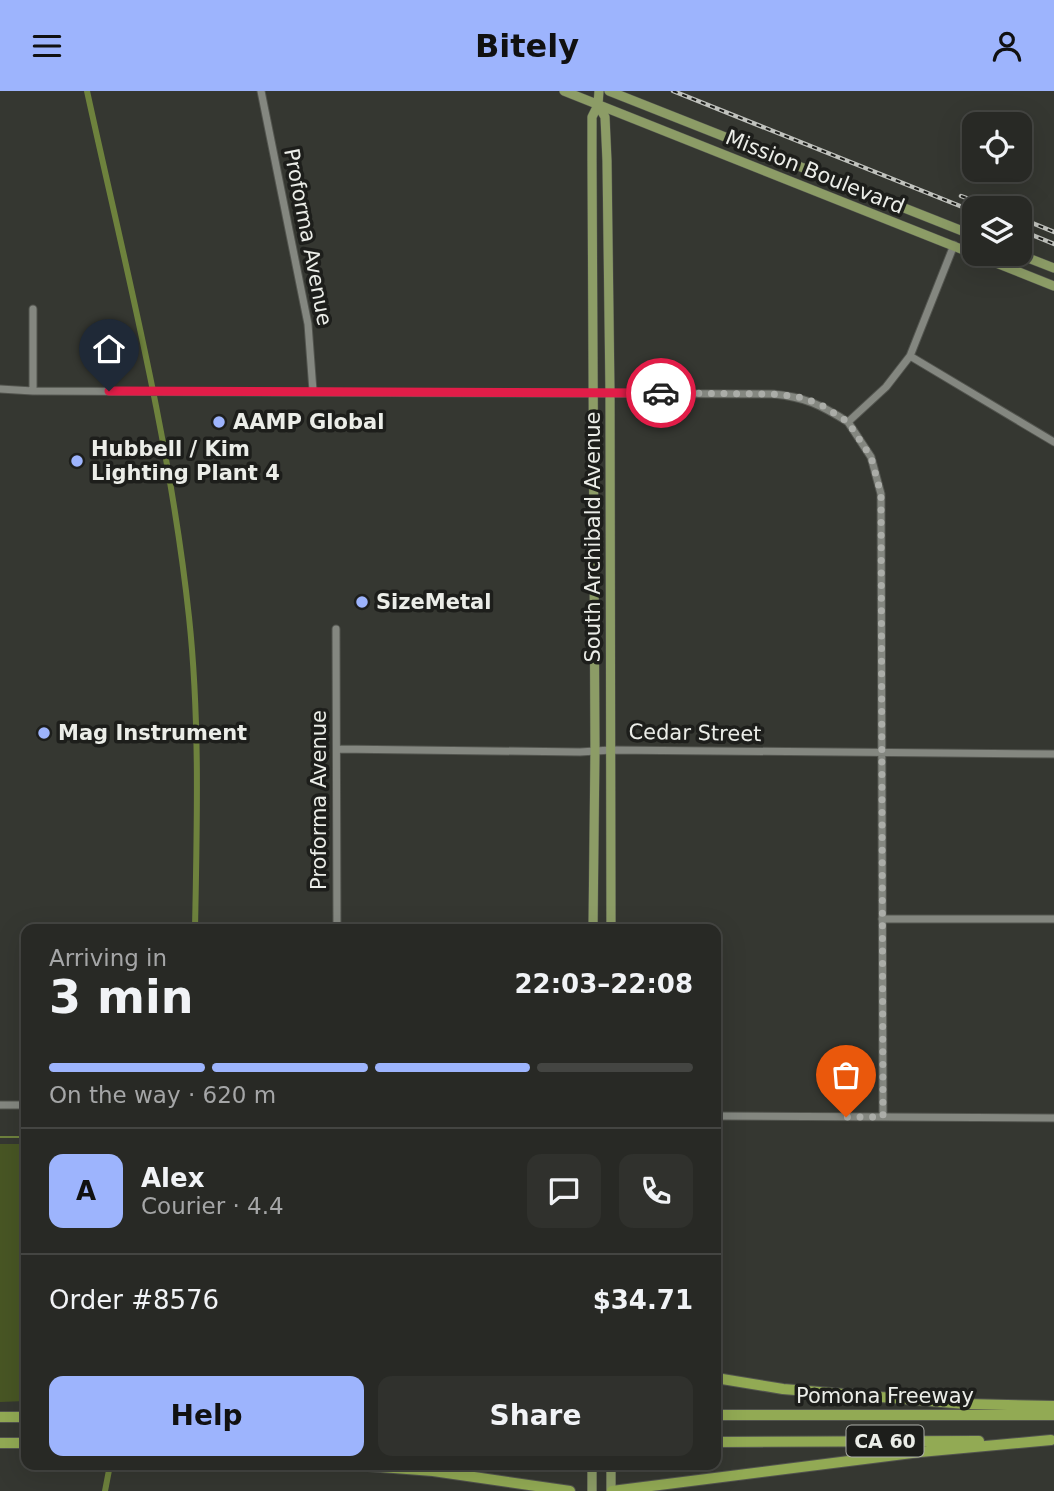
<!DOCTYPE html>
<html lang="en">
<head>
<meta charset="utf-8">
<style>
	:root { --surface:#282925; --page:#30312d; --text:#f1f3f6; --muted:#a5a6a7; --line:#444542; --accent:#9db4fd }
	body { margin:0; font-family:"DejaVu Sans",sans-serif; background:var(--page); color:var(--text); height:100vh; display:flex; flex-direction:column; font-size:26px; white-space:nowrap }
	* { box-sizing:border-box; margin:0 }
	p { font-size:23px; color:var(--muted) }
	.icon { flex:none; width:38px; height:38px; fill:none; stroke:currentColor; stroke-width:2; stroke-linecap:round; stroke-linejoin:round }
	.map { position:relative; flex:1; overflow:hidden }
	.panel { position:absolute; left:21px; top:833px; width:700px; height:546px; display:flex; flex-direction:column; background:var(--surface); border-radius:14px; box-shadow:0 7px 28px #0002,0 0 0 2px var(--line) }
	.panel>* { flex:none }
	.fabs { position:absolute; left:962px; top:21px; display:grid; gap:14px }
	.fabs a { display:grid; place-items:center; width:70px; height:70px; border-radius:14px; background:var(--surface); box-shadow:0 7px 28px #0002,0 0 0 2px var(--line); font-size:35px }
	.pin { position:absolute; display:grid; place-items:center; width:60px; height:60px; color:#fff; margin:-72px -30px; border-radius:50% 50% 50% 0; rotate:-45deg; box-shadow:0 0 7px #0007 }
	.pin .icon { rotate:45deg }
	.courier { position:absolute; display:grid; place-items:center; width:70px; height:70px; margin:-35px; border:5px solid #e11d48; border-radius:50%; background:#fff; color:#222; box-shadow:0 2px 9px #0007 }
	.headline em { font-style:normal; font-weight:700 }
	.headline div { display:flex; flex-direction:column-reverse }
	.headline { display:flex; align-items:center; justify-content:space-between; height:119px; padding:0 28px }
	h1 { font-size:46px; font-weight:700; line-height:52px }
	.bar { display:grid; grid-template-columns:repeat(4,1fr); gap:10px 7px; align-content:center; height:84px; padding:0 28px }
	.bar i { height:9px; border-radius:5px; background:var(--line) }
	.bar .current { background:var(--accent) }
	.bar p { grid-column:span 4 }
	.line { display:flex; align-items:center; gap:18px; padding:0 28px; border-top:2px solid var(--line) }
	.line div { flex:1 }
	.round { display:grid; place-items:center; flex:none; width:74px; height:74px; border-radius:14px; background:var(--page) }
	.primary-button { display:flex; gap:14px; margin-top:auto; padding:14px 28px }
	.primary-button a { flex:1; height:80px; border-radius:14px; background:var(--accent); color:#111; font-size:28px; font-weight:700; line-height:80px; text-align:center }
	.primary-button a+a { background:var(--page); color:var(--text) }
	header { display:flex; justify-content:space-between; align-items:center; height:91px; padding:0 28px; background:var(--accent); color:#111; font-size:32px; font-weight:700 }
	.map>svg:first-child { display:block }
</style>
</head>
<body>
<header><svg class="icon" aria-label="menu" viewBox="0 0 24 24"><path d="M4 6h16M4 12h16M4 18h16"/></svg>Bitely<svg class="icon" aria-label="person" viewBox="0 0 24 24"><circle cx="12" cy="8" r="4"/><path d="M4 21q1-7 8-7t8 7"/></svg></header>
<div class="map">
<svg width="1054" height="1400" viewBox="0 0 1054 1400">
	<rect width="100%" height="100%" fill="#353731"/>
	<path fill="#485624" d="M0,1053H26V1310L0,1311Z"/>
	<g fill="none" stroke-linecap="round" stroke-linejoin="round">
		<path stroke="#6e823d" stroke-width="2" d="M0,1046H26"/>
		<path stroke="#6e823d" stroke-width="6" d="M87,0C125,174 170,348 189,526C200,629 197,734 195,838
			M105,1400L110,1374"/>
		<defs>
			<path id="minor" d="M261,0L308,233L313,300
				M33,218V300
				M910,265L1054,351
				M0,298L33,300L773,303C805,306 821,314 848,331
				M336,538L337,838
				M337,658L580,661L611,659L1054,663
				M882,828H1054
				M0,1014H26
				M716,1025L1054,1027
				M883,1026L881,403L871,366L848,331L886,296L910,265L954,154"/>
			<path id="major" d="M564,0L1054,195
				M609,0L975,145
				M598,14L605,26L607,70L610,302L611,838
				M1018,163L1054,177
				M593,838L595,659L592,70V26L598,14L599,0
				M592,1400V1374
				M611,1400V1374"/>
			<path id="highway" d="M716,1287L783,1298L966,1313L1054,1315
				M716,1324H1054
				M0,1326H26
				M716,1351L979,1350
				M0,1352H26
				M355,1374L433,1380L570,1400
				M612,1400L920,1361L1051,1349"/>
		</defs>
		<use href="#minor" stroke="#52544e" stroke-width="9"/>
		<use href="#major" stroke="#52544e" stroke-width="10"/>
		<use href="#highway" stroke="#52544e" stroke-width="12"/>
		<use href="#minor" stroke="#848780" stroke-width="7"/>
		<use href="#major" stroke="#8c9c66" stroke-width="9"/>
		<use href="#highway" stroke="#92aa54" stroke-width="10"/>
		<defs>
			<path id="rail" d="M673,0L975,121
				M961,105L994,117
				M1020,127L1054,141
				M1020,139L1054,153"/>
		</defs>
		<use href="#rail" stroke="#c0c2bd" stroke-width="4.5"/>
		<use href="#rail" stroke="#1d1e1b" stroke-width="2" stroke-dasharray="5" stroke-linecap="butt"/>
	</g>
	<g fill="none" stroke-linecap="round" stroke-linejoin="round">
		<path stroke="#abada8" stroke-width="7" stroke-dasharray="0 12.6" d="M661,302L773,303L799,306L820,313L848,331L871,366L881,403L883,1026H846"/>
		<path stroke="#e11d48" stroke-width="9" d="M109,300L661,302"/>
	</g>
	<g fill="#9db4fd" stroke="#1d1e1b" stroke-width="2.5">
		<circle cx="219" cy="331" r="7"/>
		<circle cx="77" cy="370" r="7"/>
		<circle cx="362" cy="511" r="7"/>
		<circle cx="44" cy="642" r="7"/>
	</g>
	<g text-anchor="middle" stroke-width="7" stroke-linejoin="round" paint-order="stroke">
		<rect fill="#1d1e1b" stroke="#adafaa" stroke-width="2" x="846.5" y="1334.5" width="77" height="31" rx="5"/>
		<g font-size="19" font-weight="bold" fill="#ebede8">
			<text x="885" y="1357">CA 60</text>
		</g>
		<g font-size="21" fill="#ebede8" stroke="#1d1e1b">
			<text transform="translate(815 81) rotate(22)" y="7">Mission Boulevard</text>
			<text transform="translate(308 146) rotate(79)" y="7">Proforma Avenue</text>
			<text transform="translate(593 446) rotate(-90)" y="7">South Archibald Avenue</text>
			<text transform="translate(695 642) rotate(1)" y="7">Cedar Street</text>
			<text transform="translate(319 709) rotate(-90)" y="7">Proforma Avenue</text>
			<text x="885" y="1312">Pomona Freeway</text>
		</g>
		<g font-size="21" font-weight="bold" fill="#ebede8" stroke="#1d1e1b" text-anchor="start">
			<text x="233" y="338">AAMP Global</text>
			<text x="91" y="365">Hubbell / Kim<tspan x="91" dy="24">Lighting Plant 4</tspan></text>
			<text x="376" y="518">SizeMetal</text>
			<text x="58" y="649">Mag Instrument</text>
		</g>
	</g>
</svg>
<div class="fabs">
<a><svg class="icon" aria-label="locate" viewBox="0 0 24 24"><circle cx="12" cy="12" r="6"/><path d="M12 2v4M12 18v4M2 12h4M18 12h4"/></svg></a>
<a><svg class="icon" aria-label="layers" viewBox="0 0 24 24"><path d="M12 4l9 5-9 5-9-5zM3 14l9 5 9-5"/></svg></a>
</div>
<div class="pin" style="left:846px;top:1026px;background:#ea580c"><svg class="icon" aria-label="bag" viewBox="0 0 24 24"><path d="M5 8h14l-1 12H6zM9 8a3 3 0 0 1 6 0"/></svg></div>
<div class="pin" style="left:109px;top:300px;background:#1f2937"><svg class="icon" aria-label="home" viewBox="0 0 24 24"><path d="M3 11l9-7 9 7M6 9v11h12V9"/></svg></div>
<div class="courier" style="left:661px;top:302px"><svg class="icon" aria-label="car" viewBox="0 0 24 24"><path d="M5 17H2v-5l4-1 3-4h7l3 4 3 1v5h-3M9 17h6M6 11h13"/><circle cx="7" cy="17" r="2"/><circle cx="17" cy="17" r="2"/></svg></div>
<section class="panel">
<div class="headline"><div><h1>3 min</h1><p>Arriving in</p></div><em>22:03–22:08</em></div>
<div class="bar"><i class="current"></i><i class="current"></i><i class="current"></i><i></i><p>On the way · 620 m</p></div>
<div class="line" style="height:126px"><b class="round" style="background:var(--accent);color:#111">A</b><div><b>Alex</b><p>Courier · 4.4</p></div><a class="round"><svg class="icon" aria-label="chat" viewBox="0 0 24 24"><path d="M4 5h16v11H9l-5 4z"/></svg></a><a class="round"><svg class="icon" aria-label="phone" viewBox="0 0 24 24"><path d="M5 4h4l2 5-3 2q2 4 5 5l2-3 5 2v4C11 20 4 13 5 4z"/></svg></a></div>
<div class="line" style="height:91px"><div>Order #8576</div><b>$34.71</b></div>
<div class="primary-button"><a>Help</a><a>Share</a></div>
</section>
</div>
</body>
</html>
